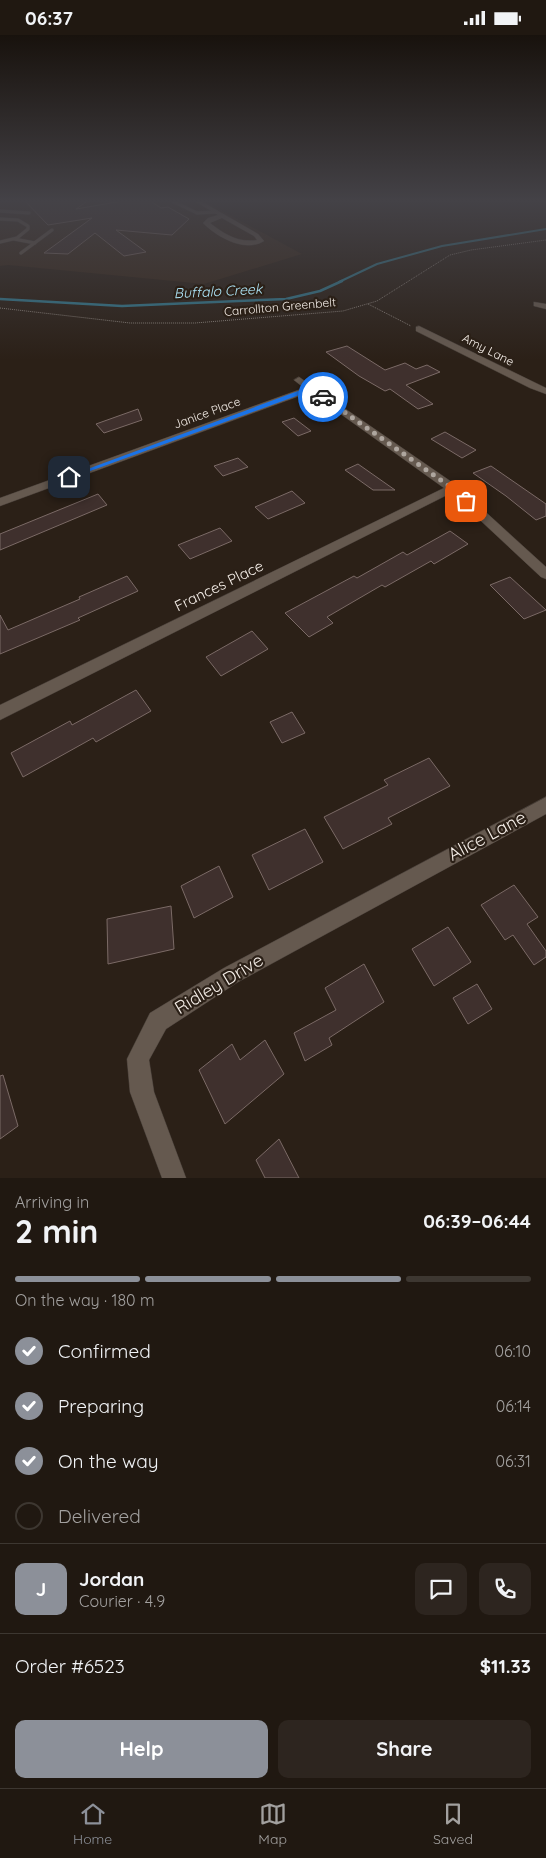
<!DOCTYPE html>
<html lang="en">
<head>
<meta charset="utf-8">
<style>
	:root { --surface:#201811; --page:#2d251f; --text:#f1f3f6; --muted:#a2a09f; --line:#3d3731; --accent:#8c9099 }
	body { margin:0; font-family:Quicksand,sans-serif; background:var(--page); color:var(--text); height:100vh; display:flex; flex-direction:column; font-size:19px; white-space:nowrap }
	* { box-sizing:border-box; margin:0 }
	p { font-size:16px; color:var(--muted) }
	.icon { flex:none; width:28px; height:28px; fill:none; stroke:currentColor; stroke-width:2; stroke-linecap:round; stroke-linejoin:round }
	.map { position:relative; height:1143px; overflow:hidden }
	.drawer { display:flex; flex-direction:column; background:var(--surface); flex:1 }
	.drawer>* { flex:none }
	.pin { position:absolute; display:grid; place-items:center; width:42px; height:42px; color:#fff; margin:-21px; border-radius:10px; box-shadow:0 2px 8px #0006 }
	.courier { position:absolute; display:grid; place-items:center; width:50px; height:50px; margin:-25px; border:4px solid #1a73e8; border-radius:50%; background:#fff; color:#222; box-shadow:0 1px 6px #0007 }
	.summary em { font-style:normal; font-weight:700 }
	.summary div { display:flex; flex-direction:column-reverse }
	.summary { display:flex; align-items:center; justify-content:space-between; height:85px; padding:0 15px }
	h1 { font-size:32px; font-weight:700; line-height:38px }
	.bar { display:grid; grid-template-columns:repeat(4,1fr); gap:8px 5px; align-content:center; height:60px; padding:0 15px }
	.bar i { height:6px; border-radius:4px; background:var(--line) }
	.bar .selected { background:var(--accent) }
	.bar p { grid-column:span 4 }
	.line { display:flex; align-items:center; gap:12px; padding:0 15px; border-top:1px solid var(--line) }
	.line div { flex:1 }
	.round { display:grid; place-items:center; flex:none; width:52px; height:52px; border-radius:10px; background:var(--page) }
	ol { padding:0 15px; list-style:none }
	li { display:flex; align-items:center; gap:15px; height:55px }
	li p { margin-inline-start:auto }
	li .icon { padding:5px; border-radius:50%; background:var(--accent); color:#fff; stroke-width:4 }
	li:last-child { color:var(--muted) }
	li i { width:28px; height:28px; border:2px solid var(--line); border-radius:50% }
	.action { display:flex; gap:10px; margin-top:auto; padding:10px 15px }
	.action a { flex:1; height:58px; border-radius:10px; background:var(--accent); color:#fff; font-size:20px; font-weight:700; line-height:58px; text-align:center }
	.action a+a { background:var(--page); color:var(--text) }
	.status { display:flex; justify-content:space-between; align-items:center; height:35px; padding:0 25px; background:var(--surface); direction:ltr }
	.status svg { height:14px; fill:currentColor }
	.tabs { display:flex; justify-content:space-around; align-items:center; height:70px; border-top:1px solid var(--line); background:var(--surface); font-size:14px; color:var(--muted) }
	.tabs a { display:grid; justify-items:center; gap:2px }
	.tabs .selected { color:var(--accent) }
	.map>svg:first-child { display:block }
</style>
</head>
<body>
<div class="status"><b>06:37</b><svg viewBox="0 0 49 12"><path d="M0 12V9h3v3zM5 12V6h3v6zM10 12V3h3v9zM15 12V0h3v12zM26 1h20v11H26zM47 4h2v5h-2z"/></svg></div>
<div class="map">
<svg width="546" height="1143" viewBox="0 0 546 1143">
	<rect width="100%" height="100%" fill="#2b2017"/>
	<path fill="#38281b" d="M0,165H202L302,219L204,249L8,230L0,231Z"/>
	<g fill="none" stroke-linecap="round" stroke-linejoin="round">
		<path stroke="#33788d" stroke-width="2" d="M339,247L377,229L442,211L546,194"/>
		<path stroke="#33788d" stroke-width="2.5" d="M0,264L122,271L286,264L320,256L342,246"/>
	</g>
	<path fill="#3f302d" stroke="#7b6a66" d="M24,165H89L76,174L128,165H149L161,173L168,172L189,184L172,200L116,195L146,217L124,221L95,198L68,219L44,218L92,183L48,190Z
		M347,311L385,335L405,328L416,334L427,330L440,337L406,350L433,369L418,374L390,354L385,356L359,341L326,317Z
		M138,374L142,385L104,398L96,389Z
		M294,383L311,396L298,401L282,387Z
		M445,397L476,415L462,423L431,404Z
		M238,423L248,432L223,441L214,431Z
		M358,429L395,455H373L345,435Z
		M491,431L546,469V481L536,485L506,461L473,438Z
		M292,456L305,468L268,484L255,472Z
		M98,459L107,470L0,515V499Z
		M220,493L232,506L190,524L178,510Z
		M450,496L468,509L434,529L431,526L385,552L382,550L327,582L333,588L309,602L285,578L354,541L357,543L403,517L407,520Z
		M127,541L138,556L78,583L80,585L0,619V580L8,595L80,564L79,562Z
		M510,542L546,575L524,584L490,550Z
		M252,596L268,614L221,641L206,622Z
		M136,655L151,676L96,707L93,703L23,742L11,718L70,686L72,690Z
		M292,677L305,698L282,708L270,687Z
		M429,723L450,751L388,783L392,789L343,814L324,782L388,750L384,745Z
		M305,794L323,827L269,855L252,820Z
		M219,831L233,862L194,883L181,851Z
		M514,850L538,882L527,889L546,916V922L534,930L513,900L505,905L481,870Z
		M171,871L174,914L108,929L107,884Z
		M448,892L471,927L434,951L412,914Z
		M364,929L384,967L329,1003L332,1010L305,1026L294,998L336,975L325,953Z
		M477,949L492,974L468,989L453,963Z
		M265,1005L284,1039L225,1089L199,1035L232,1009L240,1025Z
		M3,1040L18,1091L0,1104V1041Z
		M279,1104L299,1143H265L256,1125Z"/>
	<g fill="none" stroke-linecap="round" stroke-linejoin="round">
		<defs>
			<path id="lane" d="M170,165L197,178L216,177
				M0,176L29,178
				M0,184L18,185L28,191V194L17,203L0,207
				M14,204L35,208
				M21,218L52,195"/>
			<path id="street" d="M193,165H199L258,199L264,206C245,218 217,202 203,188L208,183L218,180ZM222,183L254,201L257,205C238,208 224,199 210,188Z
				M534,267L546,269V274L534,271Z
				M419,291L546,353V359L530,353L416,296V292Z
				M299,342L456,450L546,532V544L541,542L451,458L0,685V670L444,453L310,357L0,471V463L304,353L294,345Z
				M546,762V779L238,947L166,994L149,1025L154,1057L186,1143H162L130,1057L127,1024L150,978L224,933Z"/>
		</defs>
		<use href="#lane" stroke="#453c36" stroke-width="4"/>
		<use href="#street" stroke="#453c36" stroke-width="1"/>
		<path stroke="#8c837b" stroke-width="1" stroke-dasharray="1 1" stroke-linecap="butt" d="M368,269L411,291
			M0,273L130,288H195L343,276L377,266L450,220L471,215L546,205"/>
		<use href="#lane" stroke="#65594f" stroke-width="3"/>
		<use href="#street" fill="#65594f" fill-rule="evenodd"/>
	</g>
	<linearGradient id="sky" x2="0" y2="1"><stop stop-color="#18120d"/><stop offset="0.51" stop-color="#444247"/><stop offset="1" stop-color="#444247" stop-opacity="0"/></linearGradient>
	<rect width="546" height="325" fill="url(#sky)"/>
	<path fill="#1a73e8" d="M309,352H313L326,362L321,364L310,356L71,443L66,442Z"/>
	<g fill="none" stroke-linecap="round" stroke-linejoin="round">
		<path stroke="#aea69f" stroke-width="5" stroke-dasharray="0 9" d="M323,362L452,453L466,466"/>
	</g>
	<g text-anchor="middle" stroke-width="4.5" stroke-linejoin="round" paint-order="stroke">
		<g font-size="12" fill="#f5eee8" stroke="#2b2017">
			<text transform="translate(280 272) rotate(-5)" y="4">Carrollton Greenbelt</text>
			<text transform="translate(488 315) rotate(27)" y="4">Amy Lane</text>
			<text transform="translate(207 378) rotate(-20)" y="4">Janice Place</text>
		</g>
		<g font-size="14" font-style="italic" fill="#aee5f8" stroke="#2b2017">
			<text transform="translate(218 256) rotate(-3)" y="5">Buffalo Creek</text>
		</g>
		<g font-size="15" fill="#f5eee8" stroke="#2b2017">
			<text transform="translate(219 551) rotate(-26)" y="5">Frances Place</text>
		</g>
		<g font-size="18" fill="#f5eee8" stroke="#2b2017">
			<text transform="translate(487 801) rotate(-28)" y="6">Alice Lane</text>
			<text transform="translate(219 949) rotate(-31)" y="6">Ridley Drive</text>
		</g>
	</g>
</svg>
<div class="pin" style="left:466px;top:466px;background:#ea580c"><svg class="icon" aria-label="bag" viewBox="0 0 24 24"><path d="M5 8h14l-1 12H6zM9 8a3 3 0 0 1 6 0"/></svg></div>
<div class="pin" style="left:69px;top:442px;background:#1f2937"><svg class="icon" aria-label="home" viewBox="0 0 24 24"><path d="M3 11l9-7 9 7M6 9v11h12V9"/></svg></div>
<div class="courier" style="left:323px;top:362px"><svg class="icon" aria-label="car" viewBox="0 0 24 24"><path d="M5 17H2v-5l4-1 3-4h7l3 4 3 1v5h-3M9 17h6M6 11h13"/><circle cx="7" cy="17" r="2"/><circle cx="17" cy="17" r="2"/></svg></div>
</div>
<section class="drawer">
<div class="summary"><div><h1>2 min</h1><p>Arriving in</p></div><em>06:39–06:44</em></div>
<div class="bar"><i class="selected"></i><i class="selected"></i><i class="selected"></i><i></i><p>On the way · 180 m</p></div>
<ol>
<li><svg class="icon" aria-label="check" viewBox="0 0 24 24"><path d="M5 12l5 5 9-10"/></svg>Confirmed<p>06:10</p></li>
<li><svg class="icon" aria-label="check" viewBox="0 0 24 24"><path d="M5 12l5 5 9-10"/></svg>Preparing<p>06:14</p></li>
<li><svg class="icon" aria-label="check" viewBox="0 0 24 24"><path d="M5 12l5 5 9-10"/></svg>On the way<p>06:31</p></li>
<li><i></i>Delivered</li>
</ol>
<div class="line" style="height:90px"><b class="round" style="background:var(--accent);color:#fff">J</b><div><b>Jordan</b><p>Courier · 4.9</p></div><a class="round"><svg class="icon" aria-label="chat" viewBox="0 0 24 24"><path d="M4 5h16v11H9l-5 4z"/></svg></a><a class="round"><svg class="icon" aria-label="phone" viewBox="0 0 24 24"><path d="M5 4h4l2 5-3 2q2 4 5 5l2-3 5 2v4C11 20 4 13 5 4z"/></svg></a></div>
<div class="line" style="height:65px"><div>Order #6523</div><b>$11.33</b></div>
<div class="action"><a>Help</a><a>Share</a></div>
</section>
<nav class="tabs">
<a class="selected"><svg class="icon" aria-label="home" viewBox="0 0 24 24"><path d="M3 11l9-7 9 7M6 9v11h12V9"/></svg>Home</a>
<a><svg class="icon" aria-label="map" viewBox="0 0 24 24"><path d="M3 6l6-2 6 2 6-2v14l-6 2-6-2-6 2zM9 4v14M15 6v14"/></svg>Map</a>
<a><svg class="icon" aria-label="saved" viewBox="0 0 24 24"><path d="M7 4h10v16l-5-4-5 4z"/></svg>Saved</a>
</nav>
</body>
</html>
